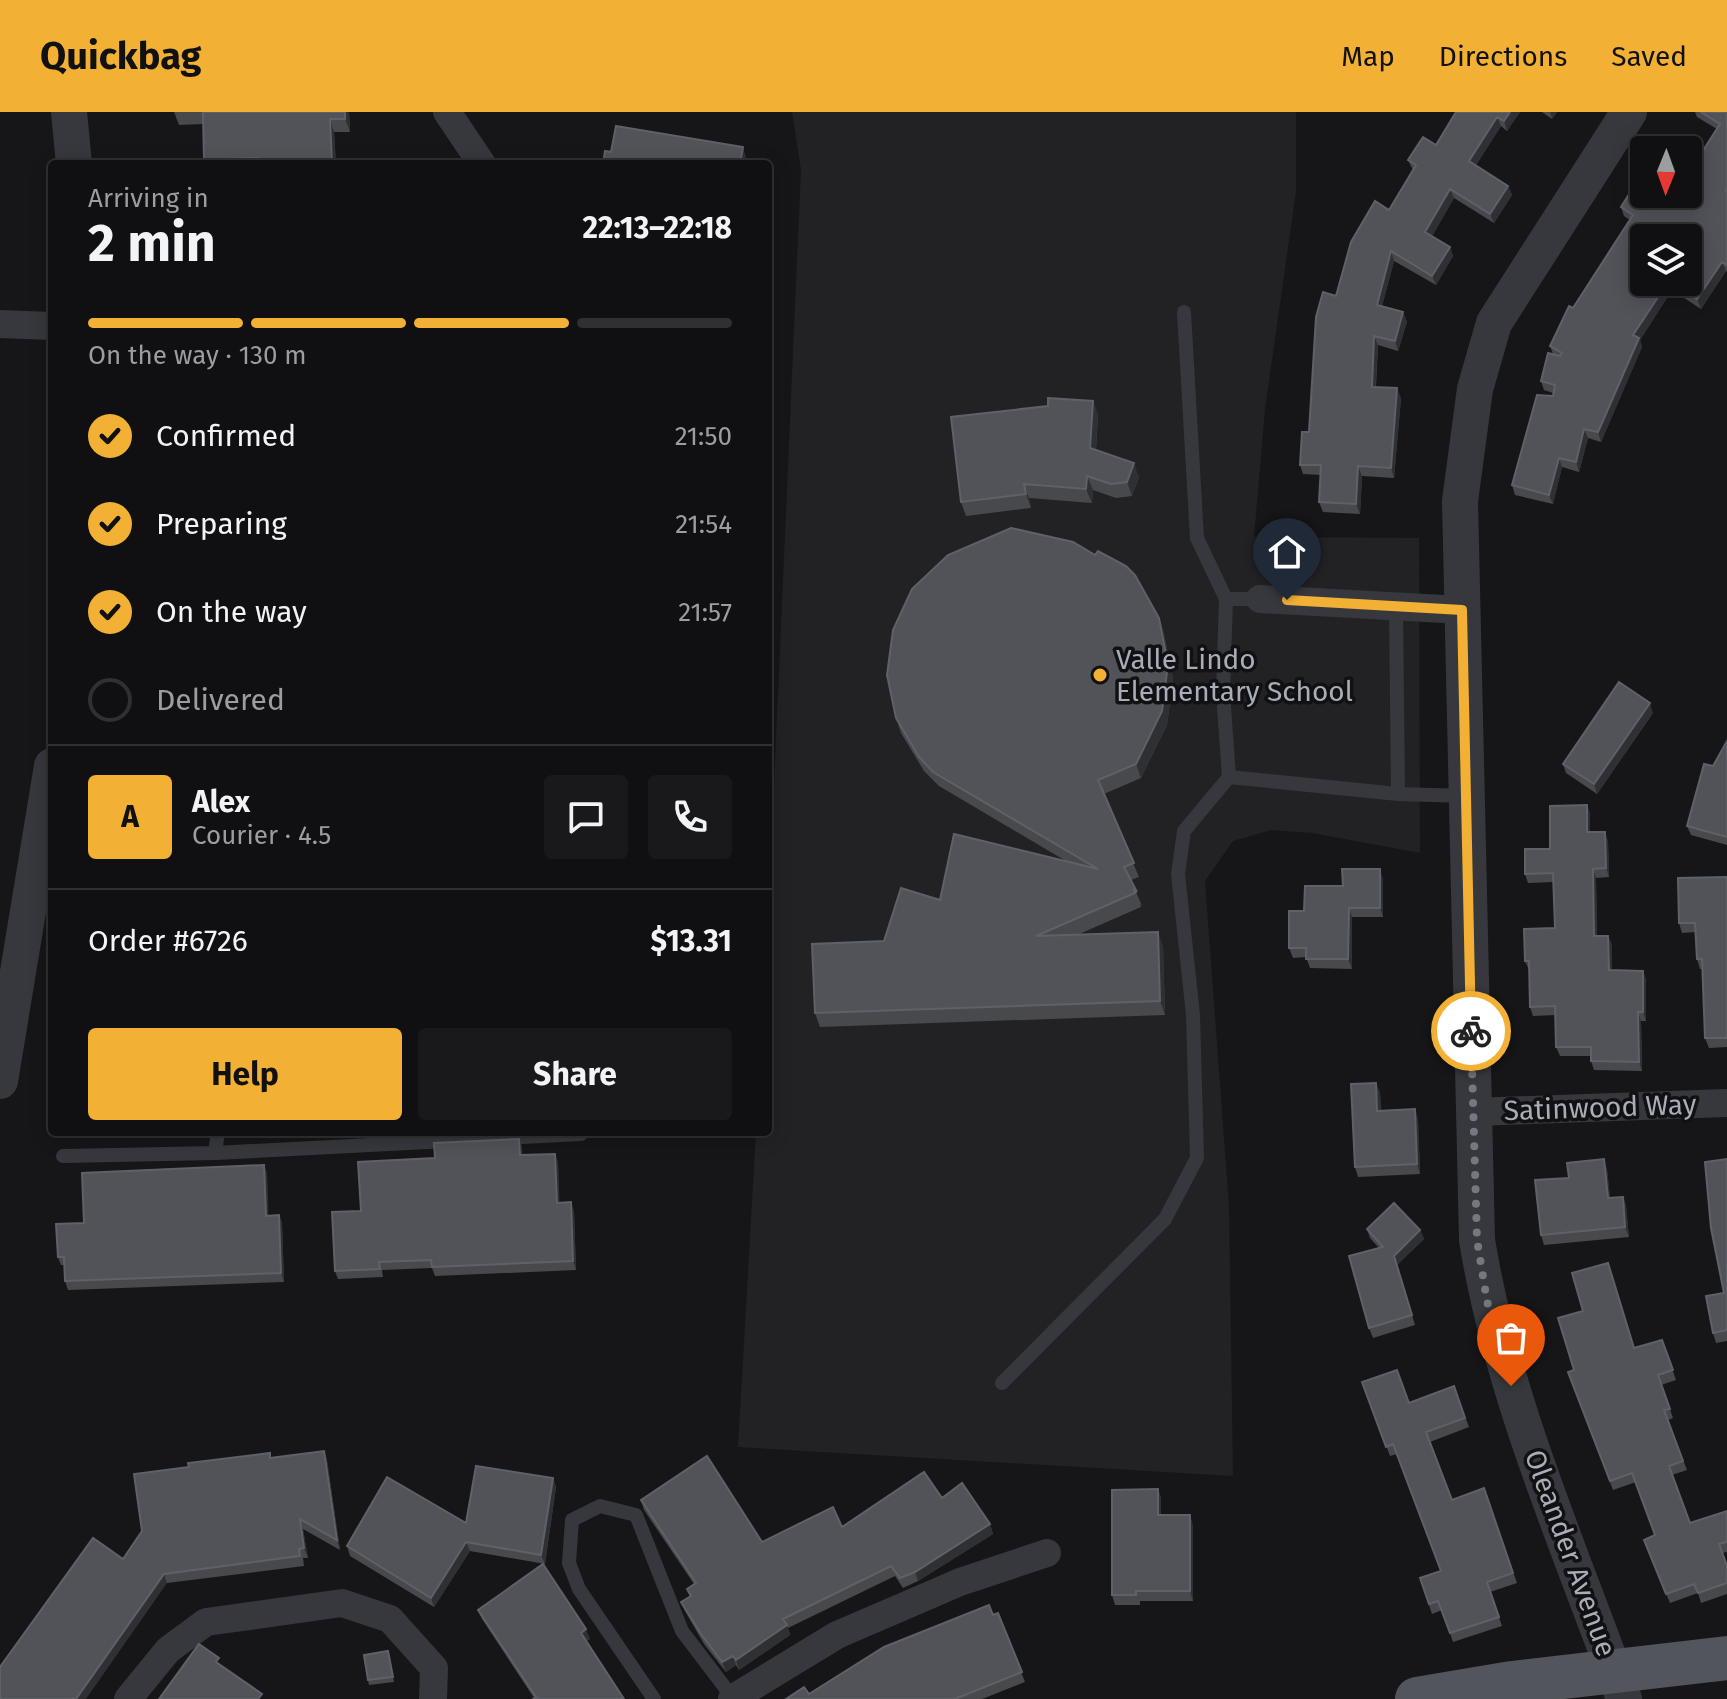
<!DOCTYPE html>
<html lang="en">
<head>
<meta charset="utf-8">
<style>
	:root { --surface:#101012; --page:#19191b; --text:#f1f3f6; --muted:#9c9d9f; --line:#303032; --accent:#f2b134 }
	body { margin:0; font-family:"Fira Sans",sans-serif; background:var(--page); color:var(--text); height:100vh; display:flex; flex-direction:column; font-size:30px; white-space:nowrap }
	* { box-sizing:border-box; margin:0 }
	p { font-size:26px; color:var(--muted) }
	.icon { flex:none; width:44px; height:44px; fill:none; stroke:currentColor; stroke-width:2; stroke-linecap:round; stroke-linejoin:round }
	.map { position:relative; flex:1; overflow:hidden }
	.side { position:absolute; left:48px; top:48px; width:724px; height:976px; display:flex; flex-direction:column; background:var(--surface); border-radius:8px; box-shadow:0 4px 20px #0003,0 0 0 2px var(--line) }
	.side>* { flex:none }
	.needle { width:52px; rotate:181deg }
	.fabs { position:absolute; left:1630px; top:24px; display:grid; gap:16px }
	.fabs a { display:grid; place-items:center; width:72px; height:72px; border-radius:8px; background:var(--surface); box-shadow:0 4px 20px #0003,0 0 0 2px var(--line); font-size:40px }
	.pin { position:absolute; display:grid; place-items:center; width:68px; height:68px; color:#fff; margin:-82px -34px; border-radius:50% 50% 50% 0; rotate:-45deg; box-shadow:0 0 8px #0007 }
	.pin .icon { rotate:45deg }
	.courier { position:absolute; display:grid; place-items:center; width:80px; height:80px; margin:-40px; border:6px solid #f2b134; border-radius:50%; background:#fff; color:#222; box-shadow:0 2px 10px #0007 }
	.headline em { font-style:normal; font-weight:700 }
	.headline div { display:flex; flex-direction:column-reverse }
	.headline { display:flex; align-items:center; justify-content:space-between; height:136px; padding:0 40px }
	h1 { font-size:52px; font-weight:700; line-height:60px }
	.bar { display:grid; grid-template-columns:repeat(4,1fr); gap:12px 8px; align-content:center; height:96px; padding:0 40px }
	.bar i { height:10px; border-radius:6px; background:var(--line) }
	.bar .active { background:var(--accent) }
	.bar p { grid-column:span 4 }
	.line { display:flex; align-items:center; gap:20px; padding:0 40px; border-top:2px solid var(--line) }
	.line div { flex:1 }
	.round { display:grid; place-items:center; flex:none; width:84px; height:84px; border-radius:8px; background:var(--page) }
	ol { padding:0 40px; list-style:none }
	li { display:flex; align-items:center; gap:24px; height:88px }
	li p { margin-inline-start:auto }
	li .icon { padding:8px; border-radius:50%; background:var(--accent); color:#111; stroke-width:4 }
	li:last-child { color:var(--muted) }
	li i { width:44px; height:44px; border:4px solid var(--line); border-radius:50% }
	.button { display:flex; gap:16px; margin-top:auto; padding:16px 40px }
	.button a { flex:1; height:92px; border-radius:8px; background:var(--accent); color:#111; font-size:32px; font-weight:700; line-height:92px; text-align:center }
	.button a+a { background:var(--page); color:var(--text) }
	header { display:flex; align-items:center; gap:48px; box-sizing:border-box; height:112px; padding:0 40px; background:var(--accent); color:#111 }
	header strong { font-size:38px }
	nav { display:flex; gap:44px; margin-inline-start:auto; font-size:28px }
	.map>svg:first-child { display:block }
</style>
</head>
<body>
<header>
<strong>Quickbag</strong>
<nav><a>Map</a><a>Directions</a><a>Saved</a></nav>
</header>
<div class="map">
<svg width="1727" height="1587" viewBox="0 0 1727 1587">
	<rect width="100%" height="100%" fill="#161618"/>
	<path fill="#222225" d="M792,0H1296V80L1265,297L1254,425L1419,426L1420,741L1312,721L1271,718L1233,729L1205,769L1229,1094L1233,1364L738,1335L756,1020H768V809L801,58Z"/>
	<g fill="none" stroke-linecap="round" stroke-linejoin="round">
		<path stroke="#37383d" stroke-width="14" d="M1184,200L1197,426L1226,487L1223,581L1229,665L1398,682L1466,684
			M1226,487H1260
			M1396,494L1398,682
			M215,1041L218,1020
			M63,1044L215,1041L581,1022
			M1002,1271L1165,1107L1197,1046L1193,903L1178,762L1184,719L1229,665
			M654,1587L579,1477L569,1451L572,1408L600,1394L636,1403L682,1519L733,1586"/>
		<path stroke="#37383d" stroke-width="28" d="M447,0L482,52
			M0,212L52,214
			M1260,487L1462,498
			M1473,1000L1727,991
			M128,1587L168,1538L206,1510L342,1491L390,1507L434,1556L433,1587
			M732,1587L837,1523L960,1470L1047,1441"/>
		<path stroke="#37383d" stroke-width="36" d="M69,0L74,52
			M0,969L52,654
			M1624,1587C1570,1436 1503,1288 1477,1128L1460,389L1475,277L1494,211L1629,0"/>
		<path stroke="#53555c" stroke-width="44" d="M1417,1587L1512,1571L1727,1546"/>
	</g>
	<path fill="#47494d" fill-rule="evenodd" d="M174,0H349L350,20H334L336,52H205L204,48L203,12L179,13Z
		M1456,0H1520L1507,19L1501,14L1476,53L1508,74L1512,83L1494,111L1454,86L1432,124L1450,135L1453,144L1436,173L1394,149L1382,194L1403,200L1407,210L1398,239L1378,233L1376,275L1401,286L1394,366L1362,364L1360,402L1323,400L1319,390L1321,363L1303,362L1300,353L1309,320L1336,184L1413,58L1408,48L1436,33Z
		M1542,0H1557L1552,7Z
		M1695,0H1727V160L1726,159L1701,197L1672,178L1640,228L1642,235L1601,330L1588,326L1579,360L1562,355L1553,392L1515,383L1512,373L1553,284V281L1544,278L1541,269L1553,242L1550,234L1573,196L1630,108L1624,104L1621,95L1644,82H1688L1717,17L1697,5ZM1644,126L1688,170H1644Z
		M1093,289L1098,303L1096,338L1139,365L1132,384L1116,386L1093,378L1092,391L1029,386L1031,396L966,404L961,390Z
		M1095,443L1159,506L1164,521L1173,567L1167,613L1141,666L1104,682L1139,765L1131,768L1142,794L1140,792L1141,795L1077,823L1163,834L1165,903L820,915L815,901L884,829L940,788L1066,749L939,674L924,659L901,621L896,606Z
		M1653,601L1597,682L1566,661L1563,652Z
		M1727,629V733L1691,723L1687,714L1713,654Z
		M1587,693L1590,702V720L1608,729L1609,765L1596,766L1597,824H1608L1612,833V858L1643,859L1646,868V909H1641L1642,959L1594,958L1591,949V944H1560L1556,935V903L1533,904L1530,895L1529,858L1525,849L1555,816L1553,770L1528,771L1525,762L1550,737Z
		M1727,765V935L1709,936L1705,926L1703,857H1700L1697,847L1696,820L1682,821L1679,811Z
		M1383,767V805H1352V857L1310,856L1306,845L1293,846L1289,836L1304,799L1343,774Z
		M1380,980L1381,999L1418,1007L1420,1062L1358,1065L1355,1055Z
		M519,1027L522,1035V1042L558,1050L559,1091L574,1099L576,1158L435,1164L432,1156L382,1158L383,1165L338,1167L335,1159L361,1099L435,1046Z
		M1727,1047V1229L1716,1231L1713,1221L1724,1181Z
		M264,1053L267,1062L268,1104L279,1103L282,1111L284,1170L68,1178L65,1169V1153H61L58,1145L84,1111Z
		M1607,1057L1610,1086L1623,1085L1626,1094L1629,1125L1544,1133L1541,1123Z
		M1367,1117L1420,1118L1424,1127L1397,1153L1415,1213L1373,1226L1369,1216L1379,1136L1370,1126Z
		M1608,1151L1634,1236L1662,1228L1676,1268L1661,1273L1673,1306L1668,1308L1687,1358L1672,1363L1690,1411L1727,1399V1440L1722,1441L1727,1454V1482L1701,1491L1698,1481L1670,1491L1647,1437L1655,1423L1636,1370L1613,1378L1568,1260L1574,1258L1583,1199Z
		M1362,1270L1409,1291L1454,1274L1469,1315L1430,1330L1452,1388L1484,1376L1517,1471L1490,1480L1502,1514L1453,1530L1442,1498L1432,1502L1420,1466L1441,1459L1397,1342L1390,1344Z
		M324,1339L327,1348L340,1438L303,1417L308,1446H303L304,1454L167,1471L123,1447L189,1355L270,1341L271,1346Z
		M553,1366L556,1375L545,1452L470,1439L434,1495L350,1444L347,1434L466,1411Z
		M1158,1377L1161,1386V1403L1193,1413V1489H1140V1493H1115L1112,1483Z
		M942,1386L990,1412L993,1422L918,1469L903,1476L895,1464L788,1516L790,1523L739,1558L736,1553L726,1560L704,1532L685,1499L681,1490L690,1485L687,1477L694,1472L644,1398L641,1388L762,1430L842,1415Z
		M478,1498L590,1527L586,1529L534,1586L482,1507Z
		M998,1501L1025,1570L982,1587H786L809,1582Z
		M388,1539L394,1570L369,1573L368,1568Z"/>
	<path fill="#2f3033" d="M345,0H349L350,20L345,7Z
		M1510,0H1520L1507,19L1504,9Z
		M1550,0H1557L1552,7Z
		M1497,5L1501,14L1473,58L1469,49Z
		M330,7L334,20L336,52H332Z
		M743,35L746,45L745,52H740Z
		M1508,74L1512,83L1494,111L1490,102Z
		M1450,77L1454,86L1429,130L1425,120Z
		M1450,135L1453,144L1436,173L1432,164Z
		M1391,139L1394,149L1380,202L1377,193Z
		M1722,150L1726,159L1701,197L1697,187Z
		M1668,170H1670L1672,178L1640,228L1642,235L1601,330L1598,320L1633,223Z
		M1403,200L1407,210L1398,239L1395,229Z
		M1374,224L1378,233L1375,284L1372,275Z
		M1397,276L1401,286L1394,366L1391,356Z
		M1093,289L1098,303L1095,350L1090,336Z
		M1584,317L1588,326L1579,360L1576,350Z
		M1559,346L1562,355L1553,392L1549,383Z
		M1134,351L1139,365L1132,384L1127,370Z
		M1358,354L1362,364L1360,402L1356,392Z
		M1087,364L1093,378L1092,391L1086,377Z
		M1024,372L1029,386L1031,396L1026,382Z
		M1159,506L1164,521L1173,567L1167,613L1141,666L1136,652Z
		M1650,591L1653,601L1597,682L1594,672Z
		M1587,693L1590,702V729L1587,720Z
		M1605,720L1608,729L1609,765L1606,756Z
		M1380,757L1383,767V805L1380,796Z
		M1593,757L1596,766L1597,833L1594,824Z
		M1349,796L1352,805V857L1348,847Z
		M1158,820L1163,834L1165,903L1160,889Z
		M1608,824L1612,833V867L1609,858Z
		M1643,859L1646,868V909L1643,900Z
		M1638,900L1641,909L1642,959L1639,950Z
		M1376,971L1380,980L1381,1009L1377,999Z
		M1415,997L1418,1007L1420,1062L1417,1052Z
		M519,1027L522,1035L523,1051L520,1043Z
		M555,1042L558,1050L560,1099L557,1091Z
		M1604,1047L1607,1057L1611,1096L1608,1086Z
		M264,1053L267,1062L269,1112L266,1104Z
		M1623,1085L1626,1094L1629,1125L1625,1115Z
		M571,1090L574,1099L576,1158L573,1149Z
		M279,1103L282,1111L284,1170L281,1161Z
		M1420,1118L1424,1127L1397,1153L1415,1213L1394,1144Z
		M324,1339L327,1348L340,1438L337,1428Z
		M553,1366L556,1375L545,1452L541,1443Z
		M1158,1377L1161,1386V1413L1158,1403Z
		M1190,1403L1193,1413V1489L1190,1479Z
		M300,1407L303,1417L308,1446L304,1436Z
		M990,1412L993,1422L918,1469L915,1460Z
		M466,1430L470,1439L434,1495L431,1486Z
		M164,1462L167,1471L86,1587H76Z
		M787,1513L790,1523L739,1558L736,1548Z
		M586,1517L590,1527L584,1530L581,1521Z
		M733,1544L736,1553L726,1560L722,1550Z"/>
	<path fill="#525359" stroke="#5f6168" stroke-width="2" d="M203,0H345V7H330L332,52H259V46L204,48Z
		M1456,0H1510L1504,9L1497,5L1469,49L1508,74L1490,102L1450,77L1425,120L1450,135L1432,164L1391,139L1377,193L1403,200L1395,229L1374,224L1372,275L1397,276L1391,356L1358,354L1356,392L1319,390L1321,353H1300L1302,320H1309L1316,205L1323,180L1336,184L1351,130L1375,89L1389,98L1416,53L1408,48L1423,25L1436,33Z
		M1701,0H1727V77L1726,79L1727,80V153L1722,150L1697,187L1672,170H1688V126H1644V170H1668L1633,223L1639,226L1598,320L1584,317L1576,350L1559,346L1549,383L1512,373L1537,283L1553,284L1555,273L1541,269L1548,241L1560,244L1562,241L1550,234L1569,194L1573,196L1633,103L1621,95L1640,65L1644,68V82H1688V62L1720,12Z
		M616,14L743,35L740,52H603L605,39L611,40Z
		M1048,286L1093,289L1090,336L1134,351L1127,370L1111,372L1087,364L1086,377L1024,372L1026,382L961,390L951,305L1048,294Z
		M1011,416L1073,430L1095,443L1098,439L1126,454L1135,463L1159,506L1168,552L1162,599L1136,652L1098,668L1134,751L1124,755L1137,780L1134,778L1135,781L1036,824L1158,820L1160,889L815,901L812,832L884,829L901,776L940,788L954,722L1098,757L933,660L919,645L896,606L887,563L893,518L912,477L948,443Z
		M1619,570L1650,591L1594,672L1563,652Z
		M1727,629V725L1687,714L1704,652L1713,654Z
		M1587,693V720H1605L1606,756L1593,757L1594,824H1608L1609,858L1643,859V900H1638L1639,950L1591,949V935H1556L1555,894L1530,895L1529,849H1525L1524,817L1555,816L1553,761L1525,762V737H1550V694Z
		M1342,757H1380V796H1349L1348,847H1306V836H1289V799H1304L1305,774H1343Z
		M1727,765V926H1705L1702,847H1697L1695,811H1679L1678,766Z
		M1376,971L1377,999L1415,997L1417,1052L1355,1055L1351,972Z
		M519,1027L520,1043L555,1042L557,1091L571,1090L573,1149L432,1155L431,1148L379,1150L380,1157L335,1159L332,1100L361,1099L358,1050L435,1046L434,1031Z
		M1604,1047L1608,1086L1623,1085L1625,1115L1541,1123L1535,1068L1569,1066L1567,1051Z
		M1727,1047V1218L1713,1221L1706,1184L1724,1181L1711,1116L1705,1050Z
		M264,1053L266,1104L279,1103L281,1161L65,1169L64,1145H58L56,1112L84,1111L82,1061Z
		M1394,1091L1420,1118L1394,1144L1412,1203L1369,1216L1349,1144L1383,1135L1367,1117Z
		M1608,1151L1634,1236L1662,1228L1673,1258L1658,1263L1670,1297L1664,1298L1683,1349L1669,1354L1690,1411L1727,1399V1430L1719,1432L1727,1454V1471L1698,1481L1694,1472L1666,1482L1644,1428L1655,1423L1632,1361L1610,1369L1568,1260L1574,1258L1558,1206L1583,1199L1572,1161Z
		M1397,1258L1409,1291L1454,1274L1465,1306L1426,1320L1452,1388L1484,1376L1513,1461L1487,1470L1499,1505L1450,1521L1438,1489L1429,1492L1420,1466L1441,1459L1393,1332L1386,1335L1362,1270Z
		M324,1339L337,1428L300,1407L304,1436L299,1437L300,1444L164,1462L76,1587H0V1555L93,1426L123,1447L142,1419L134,1362L189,1355L188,1351L270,1341V1346Z
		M707,1344L762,1430L833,1395L842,1415L924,1360L942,1386L962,1371L990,1412L915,1460L900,1466L891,1454L783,1507L787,1513L736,1548L733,1544L722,1550L701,1522L681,1490L691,1484L687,1477L696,1471L641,1388Z
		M476,1354L553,1366L541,1443L466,1430L431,1486L347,1434L387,1365L466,1411Z
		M1158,1377V1403H1190V1479H1136V1483H1112V1378Z
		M543,1452L586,1517L581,1521L624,1587H533L536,1585L478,1498Z
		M989,1493L993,1503L998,1501L1022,1560L955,1587H786L804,1575L809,1582L884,1535Z
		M199,1532L219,1546L216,1550L262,1582L258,1587H159Z
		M388,1539L393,1565L368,1568L364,1543Z"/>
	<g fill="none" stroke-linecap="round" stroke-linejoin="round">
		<path stroke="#757880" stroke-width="8" stroke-dasharray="0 14.4" d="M1471,919L1477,1128L1487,1189L1511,1274"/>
		<path stroke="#f2b134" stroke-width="10" d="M1287,488L1462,498L1471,919"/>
	</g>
	<circle fill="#f2b134" stroke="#111113" stroke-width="3" cx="1100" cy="563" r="8"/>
	<g text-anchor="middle" stroke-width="7" stroke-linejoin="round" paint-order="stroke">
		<g font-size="28" fill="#a8adb8" stroke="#111113" text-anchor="start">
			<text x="1116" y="557">Valle Lindo<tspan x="1116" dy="32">Elementary School</tspan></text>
		</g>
		<g font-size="28" fill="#a8adb8" stroke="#111113">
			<text transform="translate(1600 995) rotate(-2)" y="10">Satinwood Way</text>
			<text transform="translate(1571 1441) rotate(70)" y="10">Oleander Avenue</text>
		</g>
	</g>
</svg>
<div class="fabs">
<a><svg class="needle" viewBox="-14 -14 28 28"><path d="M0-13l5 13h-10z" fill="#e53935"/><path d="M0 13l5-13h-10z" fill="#9c9d9f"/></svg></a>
<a><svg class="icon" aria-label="layers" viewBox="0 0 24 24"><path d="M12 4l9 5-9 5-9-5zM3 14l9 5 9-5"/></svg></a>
</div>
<div class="pin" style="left:1511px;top:1274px;background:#ea580c"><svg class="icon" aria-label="bag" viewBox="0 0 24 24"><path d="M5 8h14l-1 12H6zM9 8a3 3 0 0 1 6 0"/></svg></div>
<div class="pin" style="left:1287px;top:488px;background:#1f2937"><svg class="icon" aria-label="home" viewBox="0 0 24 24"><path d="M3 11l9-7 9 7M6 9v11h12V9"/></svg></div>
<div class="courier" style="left:1471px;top:919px"><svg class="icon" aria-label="bike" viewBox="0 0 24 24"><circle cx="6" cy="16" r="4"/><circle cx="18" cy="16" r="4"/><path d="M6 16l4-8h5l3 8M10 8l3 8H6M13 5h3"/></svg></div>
<section class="side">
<div class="headline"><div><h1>2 min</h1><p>Arriving in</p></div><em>22:13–22:18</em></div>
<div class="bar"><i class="active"></i><i class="active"></i><i class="active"></i><i></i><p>On the way · 130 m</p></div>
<ol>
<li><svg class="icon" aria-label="check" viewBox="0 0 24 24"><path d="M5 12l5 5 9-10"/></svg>Confirmed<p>21:50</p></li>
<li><svg class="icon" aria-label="check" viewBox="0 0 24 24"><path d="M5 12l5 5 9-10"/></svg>Preparing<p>21:54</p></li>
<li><svg class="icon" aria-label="check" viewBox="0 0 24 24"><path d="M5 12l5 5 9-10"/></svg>On the way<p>21:57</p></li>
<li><i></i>Delivered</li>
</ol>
<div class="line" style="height:144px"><b class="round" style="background:var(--accent);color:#111">A</b><div><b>Alex</b><p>Courier · 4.5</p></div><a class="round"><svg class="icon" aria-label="chat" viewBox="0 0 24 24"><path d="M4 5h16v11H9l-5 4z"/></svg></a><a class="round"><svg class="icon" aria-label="phone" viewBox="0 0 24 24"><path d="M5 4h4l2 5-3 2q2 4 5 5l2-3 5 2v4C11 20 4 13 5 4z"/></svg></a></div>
<div class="line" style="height:104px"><div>Order #6726</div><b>$13.31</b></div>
<div class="button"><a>Help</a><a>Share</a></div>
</section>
</div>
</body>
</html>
